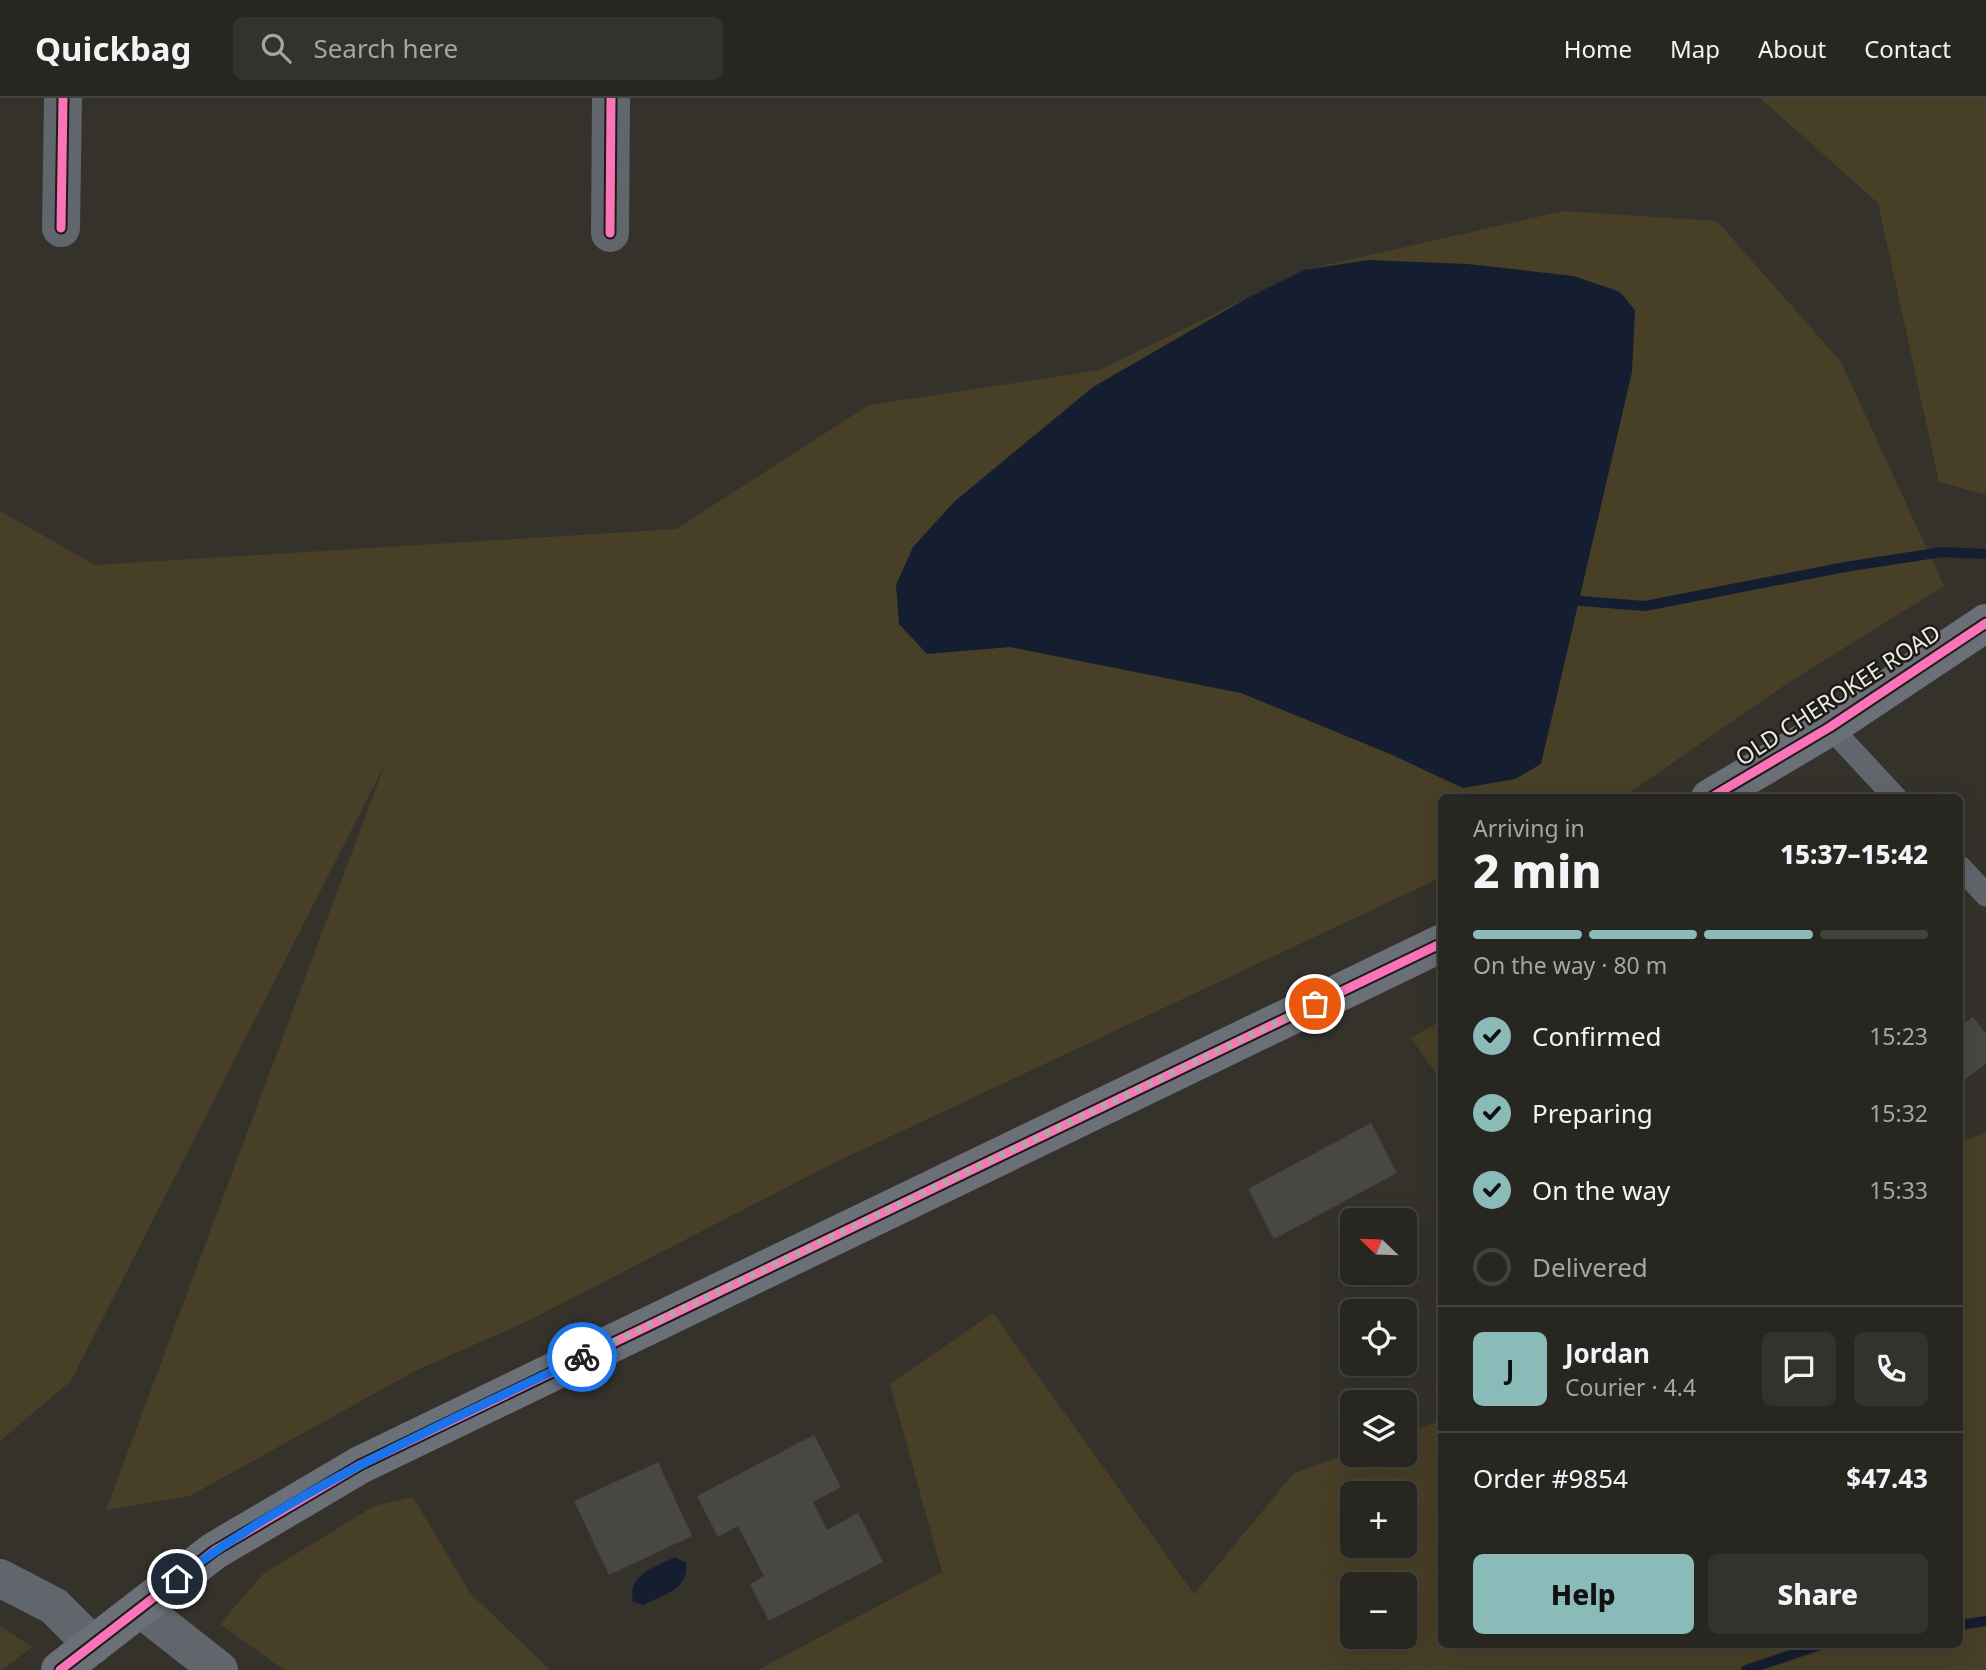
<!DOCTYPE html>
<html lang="en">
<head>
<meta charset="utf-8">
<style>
	:root { --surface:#272620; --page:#33322d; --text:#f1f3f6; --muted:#a4a5a5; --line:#43433e; --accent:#8bbbb9 }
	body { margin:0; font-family:"Noto Sans",sans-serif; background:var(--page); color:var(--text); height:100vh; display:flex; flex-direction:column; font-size:26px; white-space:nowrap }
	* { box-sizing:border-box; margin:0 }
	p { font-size:23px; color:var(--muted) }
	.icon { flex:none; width:38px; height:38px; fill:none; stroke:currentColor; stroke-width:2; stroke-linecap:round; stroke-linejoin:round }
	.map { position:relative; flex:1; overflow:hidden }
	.side { position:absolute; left:1438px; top:696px; width:525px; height:854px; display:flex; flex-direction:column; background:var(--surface); border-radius:10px; box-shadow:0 7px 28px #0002,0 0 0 2px var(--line) }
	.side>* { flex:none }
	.needle { width:46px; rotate:293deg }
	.controls { position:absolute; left:1340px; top:1110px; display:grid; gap:14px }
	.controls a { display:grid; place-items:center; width:77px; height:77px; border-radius:10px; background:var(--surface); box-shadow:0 7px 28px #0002,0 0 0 2px var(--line); font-size:35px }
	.pin { position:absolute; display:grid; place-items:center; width:60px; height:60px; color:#fff; margin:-30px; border:4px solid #fff; border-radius:50%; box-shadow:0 2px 7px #0007 }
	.courier { position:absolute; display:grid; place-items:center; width:70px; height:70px; margin:-35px; border:5px solid #1a73e8; border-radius:50%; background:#fff; color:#222; box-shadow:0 2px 9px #0007 }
	.headline em { font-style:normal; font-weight:800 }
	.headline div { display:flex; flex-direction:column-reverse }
	.headline { display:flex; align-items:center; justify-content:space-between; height:119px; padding:0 35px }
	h1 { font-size:46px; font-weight:800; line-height:52px }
	.bar { display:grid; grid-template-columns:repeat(4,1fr); gap:10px 7px; align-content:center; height:84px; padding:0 35px }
	.bar i { height:9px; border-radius:5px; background:var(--line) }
	.bar .current { background:var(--accent) }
	.bar p { grid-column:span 4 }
	.line { display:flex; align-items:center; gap:18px; padding:0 35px; border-top:2px solid var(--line) }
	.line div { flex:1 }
	.round { display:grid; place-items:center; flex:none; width:74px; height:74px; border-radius:10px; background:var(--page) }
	ol { padding:0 35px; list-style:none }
	li { display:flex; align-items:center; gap:21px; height:77px }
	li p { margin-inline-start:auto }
	li .icon { padding:7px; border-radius:50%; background:var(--accent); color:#111; stroke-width:4 }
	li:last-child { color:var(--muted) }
	li i { width:38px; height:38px; border:4px solid var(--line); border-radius:50% }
	.action { display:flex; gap:14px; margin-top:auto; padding:14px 35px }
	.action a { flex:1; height:80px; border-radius:10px; background:var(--accent); color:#111; font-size:28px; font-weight:800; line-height:80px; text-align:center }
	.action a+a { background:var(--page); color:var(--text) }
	header { display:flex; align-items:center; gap:42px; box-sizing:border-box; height:98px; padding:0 35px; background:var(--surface); border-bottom:2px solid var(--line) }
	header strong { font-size:33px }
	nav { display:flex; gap:38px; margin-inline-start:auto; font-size:24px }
	.search { width:490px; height:63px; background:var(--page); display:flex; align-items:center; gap:18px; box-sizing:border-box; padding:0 24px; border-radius:10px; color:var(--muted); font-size:26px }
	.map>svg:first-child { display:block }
</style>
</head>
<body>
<header>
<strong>Quickbag</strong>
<div class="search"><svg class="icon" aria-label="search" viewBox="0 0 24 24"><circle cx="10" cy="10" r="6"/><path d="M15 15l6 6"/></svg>Search here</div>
<nav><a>Home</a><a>Map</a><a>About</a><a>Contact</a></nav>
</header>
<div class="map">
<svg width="1986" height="1572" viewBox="0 0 1986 1572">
	<rect width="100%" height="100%" fill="#34322b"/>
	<path fill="#483f27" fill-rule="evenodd" d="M1760,0H1986V397L1939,384L1878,105Z
		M1563,113L1717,123L1841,264L1944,488L1788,585L1626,697L1620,700H1442V779L832,1066L528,1223L417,1272L190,1398L106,1412L385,666L71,1283L0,1343V413L95,467L676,431L869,307L1100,272L1304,172Z
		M1442,922V984L1411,940Z
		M1986,1034V1572H758L942,1474L890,1286L993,1215L1194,1496L1294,1375L1353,1354V1356H1405V1335L1442,1322V1547H1960V1045ZM1353,1395H1405V1447H1353ZM1353,1486H1405V1538H1353Z
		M413,1399L470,1495L550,1572H284L220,1526L263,1476L374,1408Z
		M0,1528L32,1549L2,1572H0Z"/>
	<path fill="#151d30" d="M1368,162L1467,166L1574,178L1620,194L1635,212L1632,274L1541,666L1515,681L1463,690L1390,656L1241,595L1010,549L927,556L899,526L896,487L913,449L955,403L1093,289L1249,199L1304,172Z
		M675,1459L686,1465C689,1492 664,1496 644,1507L633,1504C627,1476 654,1470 675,1459Z"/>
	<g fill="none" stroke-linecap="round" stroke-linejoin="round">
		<path stroke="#151d30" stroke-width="10" d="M1580,503L1645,508L1845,469L1942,454L1986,456
			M1960,1527L1986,1523
			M1746,1572L1820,1547"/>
	</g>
	<path fill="#494742" d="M1973,919L1986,936V966L1960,985V928Z
		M1371,1025L1397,1075L1274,1141L1248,1091Z
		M814,1337L841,1389L813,1404L827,1432L858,1415L883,1464L769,1523L750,1486L764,1478L738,1428L718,1439L697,1398Z
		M658,1364L692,1438L609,1477L574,1403Z"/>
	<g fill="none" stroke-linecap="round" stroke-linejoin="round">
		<path stroke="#61656c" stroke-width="23" d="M1830,629L1896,700
			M1960,769L1986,797"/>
		<path stroke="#61656c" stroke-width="38" d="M61,130L63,0
			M610,135L611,0
			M0,1480L54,1508L93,1547
			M140,1510L219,1572"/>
		<path stroke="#6b7078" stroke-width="38" d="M1710,700L1830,629L1986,525
			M60,1572L214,1453L360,1367L1442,845"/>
		<defs>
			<path id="cycleway" d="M61,130L63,0
				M610,135L611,0
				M1710,700L1830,629L1986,525
				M60,1572L214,1453L360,1367L1442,845"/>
		</defs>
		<use href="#cycleway" stroke="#1d1b16" stroke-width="13"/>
		<use href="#cycleway" stroke="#fb73b8" stroke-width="9"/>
	</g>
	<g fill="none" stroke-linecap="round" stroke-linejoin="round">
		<path stroke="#adaaa3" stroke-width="7" stroke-dasharray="0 12.6" d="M582,1259L1315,906"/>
		<path stroke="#1a73e8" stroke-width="9" d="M177,1481C299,1388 444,1326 582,1259"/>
	</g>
	<g text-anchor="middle" stroke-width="5" stroke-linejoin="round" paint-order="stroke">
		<g font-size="23" fill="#eeebe4" stroke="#1d1b16">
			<text transform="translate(1838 597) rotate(-33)" y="8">OLD CHEROKEE ROAD</text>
		</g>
	</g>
</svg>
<div class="controls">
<a><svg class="needle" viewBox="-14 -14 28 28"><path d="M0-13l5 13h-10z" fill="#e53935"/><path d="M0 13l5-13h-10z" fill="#a4a5a5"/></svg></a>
<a><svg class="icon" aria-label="locate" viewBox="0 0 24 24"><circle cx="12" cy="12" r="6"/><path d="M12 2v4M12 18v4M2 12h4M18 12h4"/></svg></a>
<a><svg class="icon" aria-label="layers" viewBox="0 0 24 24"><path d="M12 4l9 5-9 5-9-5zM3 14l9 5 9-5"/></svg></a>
<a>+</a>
<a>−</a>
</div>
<div class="pin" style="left:1315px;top:906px;background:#ea580c"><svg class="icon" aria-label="bag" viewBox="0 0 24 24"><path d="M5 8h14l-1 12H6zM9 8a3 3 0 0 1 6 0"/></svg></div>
<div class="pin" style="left:177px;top:1481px;background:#1f2937"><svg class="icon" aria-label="home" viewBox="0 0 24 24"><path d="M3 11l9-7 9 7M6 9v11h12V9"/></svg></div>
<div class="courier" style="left:582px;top:1259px"><svg class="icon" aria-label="bike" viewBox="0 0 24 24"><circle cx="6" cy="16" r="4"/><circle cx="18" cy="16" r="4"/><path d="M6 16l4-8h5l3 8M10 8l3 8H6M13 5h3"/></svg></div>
<section class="side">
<div class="headline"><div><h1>2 min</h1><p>Arriving in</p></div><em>15:37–15:42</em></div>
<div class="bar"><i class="current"></i><i class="current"></i><i class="current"></i><i></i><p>On the way · 80 m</p></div>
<ol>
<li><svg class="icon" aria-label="check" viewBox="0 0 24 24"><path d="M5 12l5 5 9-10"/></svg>Confirmed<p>15:23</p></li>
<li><svg class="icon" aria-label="check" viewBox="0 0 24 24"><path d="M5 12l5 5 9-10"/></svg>Preparing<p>15:32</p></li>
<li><svg class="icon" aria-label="check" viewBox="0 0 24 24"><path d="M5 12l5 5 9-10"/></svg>On the way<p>15:33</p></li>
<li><i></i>Delivered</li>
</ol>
<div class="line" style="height:126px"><b class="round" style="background:var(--accent);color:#111">J</b><div><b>Jordan</b><p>Courier · 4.4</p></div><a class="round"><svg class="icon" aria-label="chat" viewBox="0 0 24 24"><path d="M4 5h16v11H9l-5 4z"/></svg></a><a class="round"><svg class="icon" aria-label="phone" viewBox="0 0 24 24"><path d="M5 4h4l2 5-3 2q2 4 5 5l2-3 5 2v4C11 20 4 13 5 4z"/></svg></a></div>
<div class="line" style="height:91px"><div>Order #9854</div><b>$47.43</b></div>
<div class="action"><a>Help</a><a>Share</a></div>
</section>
</div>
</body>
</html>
